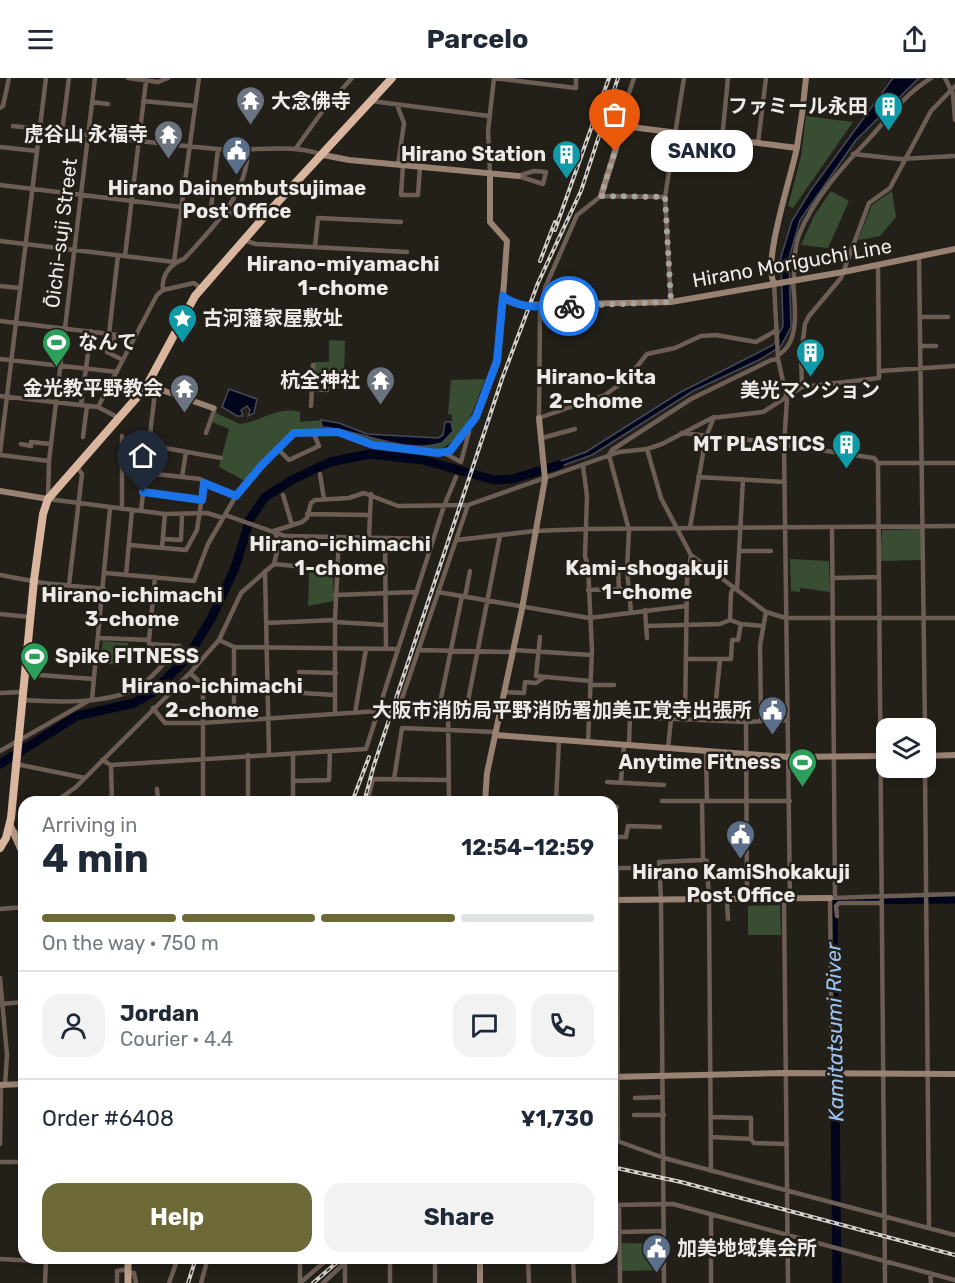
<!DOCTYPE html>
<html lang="en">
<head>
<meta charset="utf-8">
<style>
	:root { --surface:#fff; --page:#f2f2f3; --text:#1f2937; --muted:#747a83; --line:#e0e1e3; --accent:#6d6a37 }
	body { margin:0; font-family:Rubik,"Noto Sans JP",sans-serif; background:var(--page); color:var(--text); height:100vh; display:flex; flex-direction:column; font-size:22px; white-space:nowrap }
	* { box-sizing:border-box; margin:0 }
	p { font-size:20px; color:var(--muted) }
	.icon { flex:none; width:33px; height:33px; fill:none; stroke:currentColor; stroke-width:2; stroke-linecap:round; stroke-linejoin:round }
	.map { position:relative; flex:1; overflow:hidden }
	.drawer { position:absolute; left:18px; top:718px; width:600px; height:468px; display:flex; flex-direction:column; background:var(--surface); border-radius:18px; box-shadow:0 3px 9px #0003 }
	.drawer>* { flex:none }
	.tools { position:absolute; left:876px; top:640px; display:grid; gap:12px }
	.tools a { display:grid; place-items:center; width:60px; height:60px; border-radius:12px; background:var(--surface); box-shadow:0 3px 9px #0003; font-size:30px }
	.pin { position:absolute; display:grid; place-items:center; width:51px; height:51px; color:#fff; margin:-62px -26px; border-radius:50% 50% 50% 0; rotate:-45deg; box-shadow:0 0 6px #0007 }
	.pin .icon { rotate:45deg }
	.courier { position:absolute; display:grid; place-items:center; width:60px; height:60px; margin:-30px; border:4px solid #1a73e8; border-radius:50%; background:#fff; color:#222; box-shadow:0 2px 8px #0007 }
	.bubble { position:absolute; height:42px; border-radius:18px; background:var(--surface); box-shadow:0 3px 9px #0003; font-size:20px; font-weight:700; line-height:42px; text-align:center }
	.head em { font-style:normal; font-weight:700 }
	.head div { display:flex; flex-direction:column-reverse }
	.head { display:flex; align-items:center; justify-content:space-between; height:102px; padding:0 24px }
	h1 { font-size:39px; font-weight:700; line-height:45px }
	.bar { display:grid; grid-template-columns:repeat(4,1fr); gap:9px 6px; align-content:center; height:72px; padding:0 24px }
	.bar i { height:8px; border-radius:4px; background:var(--line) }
	.bar .on { background:var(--accent) }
	.bar p { grid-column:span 4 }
	.line { display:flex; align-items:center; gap:15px; padding:0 24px; border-top:2px solid var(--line) }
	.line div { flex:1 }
	.round { display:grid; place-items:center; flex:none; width:63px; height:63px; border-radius:18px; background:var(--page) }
	.primary-button { display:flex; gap:12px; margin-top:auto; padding:12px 24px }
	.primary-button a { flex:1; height:69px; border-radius:18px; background:var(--accent); color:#fff; font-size:24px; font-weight:700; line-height:69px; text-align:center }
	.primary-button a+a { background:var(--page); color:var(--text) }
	header { display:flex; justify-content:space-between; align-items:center; height:78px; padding:0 24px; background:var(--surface); font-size:27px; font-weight:700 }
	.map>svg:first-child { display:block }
</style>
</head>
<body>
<header><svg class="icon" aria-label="menu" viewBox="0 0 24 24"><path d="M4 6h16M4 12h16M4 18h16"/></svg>Parcelo<svg class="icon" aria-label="share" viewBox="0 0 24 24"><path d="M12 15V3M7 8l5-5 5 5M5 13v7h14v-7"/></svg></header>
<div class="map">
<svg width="955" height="1205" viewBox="0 0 955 1205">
	<rect width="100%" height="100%" fill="#231f19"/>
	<path fill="#384d31" d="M806,38L853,44L793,130L788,128L801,78Z
		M831,113L849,123L828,170L801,167L814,138Z
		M892,113L896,139L880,158L858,162L872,127Z
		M329,262L345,263L344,302L339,310H313L314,284H329Z
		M482,301L485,302C474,328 467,362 437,372L391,367L328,351L292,353L245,403L219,389L229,351L212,344L216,335L240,346C263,343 277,328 300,334V344L324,342L365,356L438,361L452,345V337L448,336L451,302Z
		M921,451V482L880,483L882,452Z
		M790,481L829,483L830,514L800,510V514L791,513Z
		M309,494L333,497L334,523L308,528Z
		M103,563L128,565L127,575L116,587L99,585Z
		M780,827L781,857H748V828Z
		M622,1165L662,1166V1192L622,1193Z"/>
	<path fill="#00051b" stroke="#474a58" stroke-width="1.5" d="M893,0H919L856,62L800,142L789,180L791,249L781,268L761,281L693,313L592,377L550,392V387L586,374L679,315L773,267L783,248L781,179L792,143L811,112Z
		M229,311L257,321L254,335L248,338L250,332L247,328L241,332L243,338H237L222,329Z
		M321,342L339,345L367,356L438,360L443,357L445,344H451L453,353L442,365C405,377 359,351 322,349Z"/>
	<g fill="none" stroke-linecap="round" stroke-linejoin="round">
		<path stroke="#00051b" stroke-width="9" d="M0,686L77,638L134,625L153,614L187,580L211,541L235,490L250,441L265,419L292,402L330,384L370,376L423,382L494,402L512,401L559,387
			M837,1205L833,826L837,822L955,821"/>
		<path stroke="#6d5e55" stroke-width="4.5" d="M95,0L49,383L48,421L165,436L207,435L223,440
			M128,0L158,4L168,0
			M494,0L576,10V0
			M945,0L953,16L955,42
			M143,23L195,28
			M371,23L489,38
			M92,24L108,26
			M397,27L404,45L398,87
			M0,30L3,28L9,0
			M13,48C81,56 149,65 218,71C253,74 290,65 323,77
			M623,48L622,36L634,0
			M62,54L69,0
			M722,61L728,0
			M758,65L766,0
			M0,69L37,73
			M296,70L324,31L352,0
			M853,76L900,81L955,78
			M403,87L401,117H418L420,89
			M534,93L546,94L543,106L518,98Z
			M490,95L488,53L494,0
			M0,107L264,139
			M665,119L601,118L577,137L545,210L540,234L539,340L605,317L627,301L647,276L675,270L701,258L716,257L756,264L777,252
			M211,130L218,71
			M244,162L256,166L407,174
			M0,163L174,184
			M315,169L318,140L401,144
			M125,178L146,3
			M919,178L925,651
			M174,184L199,0
			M794,202C794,187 794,171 799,157C813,121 843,88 869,61C889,39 905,16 931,0
			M774,205L778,281L787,321L784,367L790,821
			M0,208L20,210
			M163,212L194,205L202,211
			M671,224L665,119L684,0
			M922,239H948
			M0,243L135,259
			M109,256L118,177
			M116,257L107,274L123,282
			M923,268H936
			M778,277C802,264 794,224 793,202
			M0,281L117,294
			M880,293L955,288
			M113,300C124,305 149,309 155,314L141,433
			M802,309L801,277L805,246L809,238L841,200L869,125L890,110L931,33L955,8
			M312,311L327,312
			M0,318L98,329L119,340
			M81,327L91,253
			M311,328L313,287
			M98,329L157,217L163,212C161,197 171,185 184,181C213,149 246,119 248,73
			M206,355L215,330
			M681,355L759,363L874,380L878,385H955
			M83,359L87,328
			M542,360L575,351
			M21,366L31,368V364L51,366
			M148,367L221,380
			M277,370L289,382L319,368L313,354
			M647,371L661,420L691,477L766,534L786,540H955
			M0,375L46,0
			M444,375L461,384L469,354
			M0,377L49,383
			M609,377L612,372L691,321L771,282L778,281
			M609,377L629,452L627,492L631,534
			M878,385L885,1205
			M583,388L587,418L585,478L588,488L592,572L588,664
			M122,392L200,401L236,419
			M320,396L324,421
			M182,399L186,374
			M698,399L785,404
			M143,414L202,422
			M283,417L292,447
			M468,427L398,632L501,626
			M122,431V358
			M307,436L370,437
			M225,437L285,458L433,461
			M690,449L706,359L714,339
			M832,449L835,819
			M274,453L302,444L307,440L311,425L315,422L349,420L364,415L398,428L468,427L619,374L647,371L662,366L712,340L763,334L802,309L879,300L878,187
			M369,459L371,416
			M385,460L386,571
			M163,461L181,462L182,437
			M457,462L535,453L587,451L955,448
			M130,467L186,472L197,452L204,405
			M162,470L165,436
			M739,473H771
			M274,486L337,492
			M265,493L269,676
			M106,495L194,503L208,466L237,416L294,355L338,354L373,367L438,375L450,373L476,339L497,283L503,218
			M0,497L43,505L104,511
			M126,497L132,432
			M832,500L878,499
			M69,507L82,396L77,389
			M619,511L618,491L627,492
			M737,511L743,401
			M588,512L629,511
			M438,514L589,540L686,528
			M335,517L417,514
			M465,519L470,493
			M645,532L647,560
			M0,536L30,539
			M730,542L731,515L734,509
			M335,544L386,547
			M266,545L335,542
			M646,548L720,546L730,542L741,546L763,548
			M540,559L536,598L590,603
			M99,560L149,562V566L179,568L199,585
			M149,562L155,499
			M219,562L234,569L398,571
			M234,569V642
			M418,572L513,574
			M514,572L591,577
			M686,581H731L732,562H738L741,546
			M299,594L336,595
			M190,595L201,605L203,612V724
			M25,596L94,601
			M590,607H614
			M504,614L524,615L525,604L536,605L545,599
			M0,615L22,614
			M303,615L335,617
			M92,621L110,430
			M21,622C55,624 111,627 140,608C155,598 167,581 179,568
			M467,628L500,457
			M448,629L449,724
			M153,630L165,645H202L378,633
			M439,630L462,518
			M355,635L366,571
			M335,636V542L339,459
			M588,640L610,638L746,644L787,642
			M685,642L687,502L691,477
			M714,642L720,581
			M761,642L760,567L766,534
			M746,644L747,821
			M629,667L630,638
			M668,670L671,641
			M0,673L90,622
			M706,673L707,723
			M293,675V724
			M248,677V724
			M102,682L111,687L366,671L444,428L456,399
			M16,686L85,700
			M111,687L112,724
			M925,690L929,1150
			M394,701L402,650L495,654
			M293,703L329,702L330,673
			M621,703L624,667
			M607,704L664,707
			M157,711L158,724
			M662,723H790
			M702,723L703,782L707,783L709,826L711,1093
			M55,724L76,709L190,595L219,562L241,515L274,486L279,465L274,453
			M367,724L373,701L449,702
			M556,724L559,662
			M612,728L617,729
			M13,755L24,752
			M612,759H626L628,748L660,749
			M727,821L728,841
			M784,821L788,1205
			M0,831L24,829
			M837,838L836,828L839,825H882
			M0,900L7,977L5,1007
			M0,926L24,924
			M832,997L830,820L955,816
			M635,1020L663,1019
			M634,1037H664
			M711,1039L751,1040V1061
			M711,1059L751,1061L754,1065L787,1066
			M612,1061L664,1080L955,1157
			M618,1064L617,790H659
			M0,1066L1,1007
			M0,1084H24
			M612,1127L673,1126L955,1202
			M619,1127L620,1205
			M711,1137V1205
			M620,1154L664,1153
			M300,1180V1205
			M390,1180V1205
			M435,1180V1205
			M528,1180L529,1205
			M573,1180L574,1205
			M0,1181L54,1184L55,1180
			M345,1183V1205
			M128,1195H134L136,1205
			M930,1195L931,1205
			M45,1205L46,1184
			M117,1205V1193L128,1191
			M169,1205L178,1180
			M201,1205L208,1180
			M300,1205L329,1180
			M323,1205L350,1180
			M664,1205L661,821L659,784L703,782"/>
		<path stroke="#998272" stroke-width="6" d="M323,77L349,82L518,98
			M490,95V144L507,163L503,218L508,223L523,227L671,224L843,194L955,171
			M601,118L623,48L797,70
			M774,205C762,184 792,97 797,69C801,46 804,23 806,0
			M146,309L156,310L213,330
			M0,413L48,421
			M495,657L788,679L886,678
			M926,678L955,677
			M485,724L487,695L522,531L545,401L539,340
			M612,822L830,820
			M612,999L784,995L955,996
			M0,1007L24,1006
			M480,1180V1205"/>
		<path stroke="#bc9d89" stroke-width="7" d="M10,747L24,778
			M128,1180V1205"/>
		<path stroke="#dbb69e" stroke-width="8" d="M0,770L6,760L11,740L34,502L43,436L48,421L146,309L195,218L264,139L392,0"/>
		<defs>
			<path id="rail" d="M555,152L609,0
				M540,183L555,144
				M352,724L369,679
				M364,724L374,687L502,301L538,205L581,113L618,0
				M612,1089L681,1104L955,1177
				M188,1205L196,1180
				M313,1205L342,1180"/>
		</defs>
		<use href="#rail" stroke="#d4d0cc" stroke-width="4"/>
		<use href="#rail" stroke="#231f19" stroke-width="1.5" stroke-dasharray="4.5" stroke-linecap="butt"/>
	</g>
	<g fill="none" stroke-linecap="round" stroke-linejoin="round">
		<path stroke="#a7a39f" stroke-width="6" stroke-dasharray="0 10.8" d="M569,228L671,224L665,119L601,118L615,73"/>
		<path stroke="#1a73e8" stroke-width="8" d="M143,414L202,422L204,405L236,418L261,388L294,355L338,354L373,367L438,375L450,373L476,339L497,283L503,218C520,233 549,228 569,228"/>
	</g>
	<defs>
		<symbol id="temple-pin" viewBox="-11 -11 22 30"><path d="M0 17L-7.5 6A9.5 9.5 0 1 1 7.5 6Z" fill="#6b7280" stroke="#231f19"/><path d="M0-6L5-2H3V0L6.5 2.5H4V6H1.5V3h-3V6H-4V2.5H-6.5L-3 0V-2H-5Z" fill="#fff"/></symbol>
		<symbol id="building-pin" viewBox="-11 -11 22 30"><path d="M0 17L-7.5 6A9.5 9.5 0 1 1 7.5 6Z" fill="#0f9aa8" stroke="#231f19"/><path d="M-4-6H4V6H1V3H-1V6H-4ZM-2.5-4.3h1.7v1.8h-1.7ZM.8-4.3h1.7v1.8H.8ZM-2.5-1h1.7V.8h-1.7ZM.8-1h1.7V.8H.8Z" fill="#fff"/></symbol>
		<symbol id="civic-pin" viewBox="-11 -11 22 30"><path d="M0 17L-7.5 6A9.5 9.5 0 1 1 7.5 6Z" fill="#5c6f8a" stroke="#231f19"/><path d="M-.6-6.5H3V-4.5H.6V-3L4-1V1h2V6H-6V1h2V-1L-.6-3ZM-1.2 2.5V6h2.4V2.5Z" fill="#fff"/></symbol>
		<symbol id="sight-pin" viewBox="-11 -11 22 30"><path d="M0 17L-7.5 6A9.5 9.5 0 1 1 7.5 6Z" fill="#0f9aa8" stroke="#231f19"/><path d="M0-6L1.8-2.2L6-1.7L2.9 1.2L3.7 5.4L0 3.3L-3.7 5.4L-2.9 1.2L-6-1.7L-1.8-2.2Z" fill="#fff"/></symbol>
		<symbol id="stadium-pin" viewBox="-11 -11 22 30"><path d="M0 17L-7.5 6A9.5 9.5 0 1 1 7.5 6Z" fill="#2e9e5b" stroke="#231f19"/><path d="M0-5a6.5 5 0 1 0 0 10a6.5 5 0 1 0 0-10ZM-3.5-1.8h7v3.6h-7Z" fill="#fff"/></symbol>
	</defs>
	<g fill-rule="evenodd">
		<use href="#temple-pin" x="234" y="6" width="33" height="45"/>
		<use href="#building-pin" x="872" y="12" width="33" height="45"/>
		<use href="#temple-pin" x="152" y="40" width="33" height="45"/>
		<use href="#civic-pin" x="220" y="56" width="33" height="45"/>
		<use href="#building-pin" x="550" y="60" width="33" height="45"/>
		<use href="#sight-pin" x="166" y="224" width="33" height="45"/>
		<use href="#stadium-pin" x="40" y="248" width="33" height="45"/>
		<use href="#building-pin" x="794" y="258" width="33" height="45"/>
		<use href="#temple-pin" x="364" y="286" width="33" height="45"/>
		<use href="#temple-pin" x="168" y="294" width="33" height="45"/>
		<use href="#building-pin" x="830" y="350" width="33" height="45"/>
		<use href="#stadium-pin" x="18" y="562" width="33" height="45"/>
		<use href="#civic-pin" x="756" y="616" width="33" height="45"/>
		<use href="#stadium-pin" x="786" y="668" width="33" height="45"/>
		<use href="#civic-pin" x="724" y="740" width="33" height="45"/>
		<use href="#civic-pin" x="640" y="1154" width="33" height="45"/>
	</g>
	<g text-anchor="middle" stroke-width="5" stroke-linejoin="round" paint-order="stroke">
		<g font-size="20" font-weight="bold" fill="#eeeae7" stroke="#231f19" text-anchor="end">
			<text x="271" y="30" text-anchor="start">大念佛寺</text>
			<text x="868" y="35">ファミール永田</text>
			<text x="148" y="63">虎谷山 永福寺</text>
			<text x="546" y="83">Hirano Station</text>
			<text x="237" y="117" text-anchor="middle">Hirano Dainembutsujimae<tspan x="237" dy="23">Post Office</tspan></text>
			<text x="203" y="247" text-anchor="start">古河藩家屋敷址</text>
			<text x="78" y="271" text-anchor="start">なんて</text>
			<text x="360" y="309">杭全神社</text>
			<text x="163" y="317">金光教平野教会</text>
			<text x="810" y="319" text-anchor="middle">美光マンション</text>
			<text x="825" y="373">MT PLASTICS</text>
			<text x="55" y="585" text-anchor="start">Spike FITNESS</text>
			<text x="752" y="639">大阪市消防局平野消防署加美正覚寺出張所</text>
			<text x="781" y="691">Anytime Fitness</text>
			<text x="741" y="801" text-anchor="middle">Hirano KamiShokakuji<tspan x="741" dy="23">Post Office</tspan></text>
			<text x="677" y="1177" text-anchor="start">加美地域集会所</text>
		</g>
		<g font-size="20" fill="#eeeae7" stroke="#231f19">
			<text transform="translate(61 155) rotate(-83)" y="7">Ōichi-suji Street</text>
			<text transform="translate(792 185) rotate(-10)" y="7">Hirano Moriguchi Line</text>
		</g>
		<g font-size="21" font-weight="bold" fill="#eeeae7" stroke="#231f19">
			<text x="343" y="193">Hirano-miyamachi<tspan x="343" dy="24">1-chome</tspan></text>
			<text x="596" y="306">Hirano-kita<tspan x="596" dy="24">2-chome</tspan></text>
			<text x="340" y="473">Hirano-ichimachi<tspan x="340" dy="24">1-chome</tspan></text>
			<text x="647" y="497">Kami-shogakuji<tspan x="647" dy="24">1-chome</tspan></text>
			<text x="132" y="524">Hirano-ichimachi<tspan x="132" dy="24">3-chome</tspan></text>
			<text x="212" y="615">Hirano-ichimachi<tspan x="212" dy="24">2-chome</tspan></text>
		</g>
		<g font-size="21" font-style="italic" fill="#9bc3f6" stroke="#231f19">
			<text transform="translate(835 954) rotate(-91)" y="7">Kamitatsumi River</text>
		</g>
	</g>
</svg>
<div class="tools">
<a><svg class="icon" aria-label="layers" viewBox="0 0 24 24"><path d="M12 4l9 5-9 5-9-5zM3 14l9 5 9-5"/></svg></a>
</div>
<div class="pin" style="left:615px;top:73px;background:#ea580c"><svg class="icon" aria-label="bag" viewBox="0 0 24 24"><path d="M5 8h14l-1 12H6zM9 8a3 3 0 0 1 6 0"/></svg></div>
<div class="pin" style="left:143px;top:414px;background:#1f2937"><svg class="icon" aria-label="home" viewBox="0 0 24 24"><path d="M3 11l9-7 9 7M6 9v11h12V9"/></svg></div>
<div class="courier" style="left:569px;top:228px"><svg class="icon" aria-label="bike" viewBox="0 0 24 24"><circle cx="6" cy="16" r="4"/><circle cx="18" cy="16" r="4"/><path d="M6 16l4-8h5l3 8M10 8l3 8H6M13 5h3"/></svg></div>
<div class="bubble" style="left:651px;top:52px;width:102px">SANKO</div>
<section class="drawer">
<div class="head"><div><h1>4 min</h1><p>Arriving in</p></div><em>12:54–12:59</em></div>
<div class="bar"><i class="on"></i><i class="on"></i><i class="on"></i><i></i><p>On the way · 750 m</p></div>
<div class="line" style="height:108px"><a class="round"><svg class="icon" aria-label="person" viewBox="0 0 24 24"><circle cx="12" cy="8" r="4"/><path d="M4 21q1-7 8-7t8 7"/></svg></a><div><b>Jordan</b><p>Courier · 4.4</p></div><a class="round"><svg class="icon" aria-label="chat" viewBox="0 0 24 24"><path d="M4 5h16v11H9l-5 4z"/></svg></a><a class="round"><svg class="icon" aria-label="phone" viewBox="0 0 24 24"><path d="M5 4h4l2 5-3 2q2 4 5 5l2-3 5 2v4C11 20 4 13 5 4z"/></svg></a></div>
<div class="line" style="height:78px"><div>Order #6408</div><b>¥1,730</b></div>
<div class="primary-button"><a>Help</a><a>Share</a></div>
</section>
</div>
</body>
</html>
